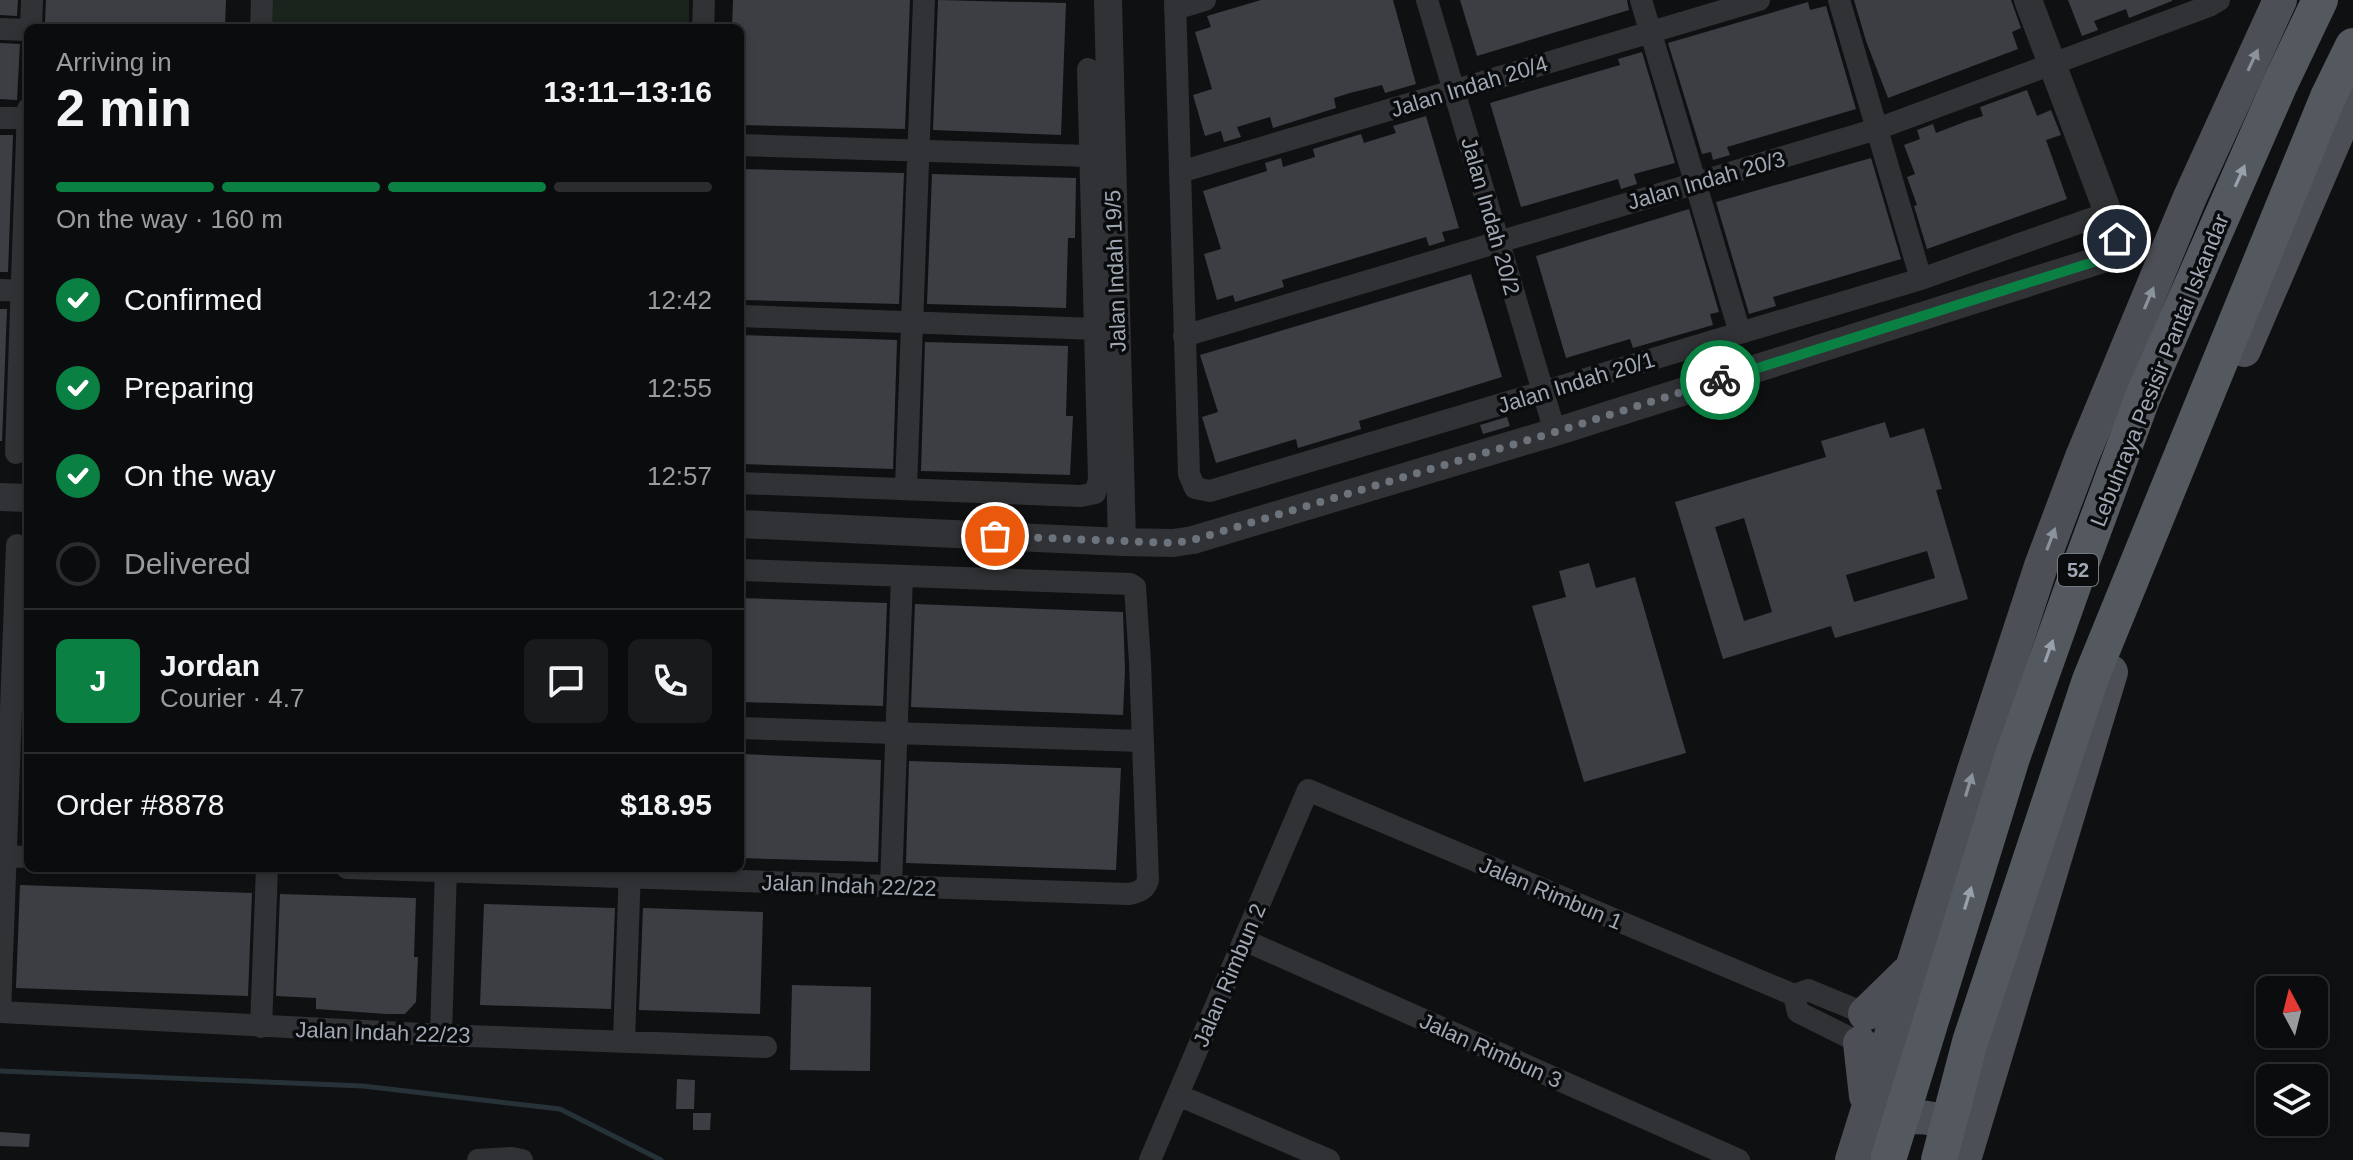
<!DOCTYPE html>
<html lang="en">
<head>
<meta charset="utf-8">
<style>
	:root { --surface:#0b0c0d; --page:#191a1b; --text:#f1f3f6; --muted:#9a9b9d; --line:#2b2c2e; --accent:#0b8043 }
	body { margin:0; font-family:Arial,sans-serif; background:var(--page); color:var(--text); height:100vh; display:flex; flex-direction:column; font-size:30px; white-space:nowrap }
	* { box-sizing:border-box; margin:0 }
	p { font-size:26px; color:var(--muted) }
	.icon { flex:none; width:44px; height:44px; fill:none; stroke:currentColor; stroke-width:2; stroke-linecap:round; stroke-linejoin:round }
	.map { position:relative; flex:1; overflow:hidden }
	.side { position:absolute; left:24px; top:24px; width:720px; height:848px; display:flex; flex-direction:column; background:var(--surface); border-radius:12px; box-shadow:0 4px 12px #0003,0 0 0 2px var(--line) }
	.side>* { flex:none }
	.needle { width:52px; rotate:353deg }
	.buttons { position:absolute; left:2256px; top:976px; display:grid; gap:16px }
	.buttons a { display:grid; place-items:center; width:72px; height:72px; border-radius:12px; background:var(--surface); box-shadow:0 4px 12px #0003,0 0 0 2px var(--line); font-size:40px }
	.pin { position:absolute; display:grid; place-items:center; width:68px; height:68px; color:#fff; margin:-34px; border:4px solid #fff; border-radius:50%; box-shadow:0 2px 8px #0007 }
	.courier { position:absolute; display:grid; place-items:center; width:80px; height:80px; margin:-40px; border:6px solid #0b8043; border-radius:50%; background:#fff; color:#222; box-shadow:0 2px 10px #0007 }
	.head em { font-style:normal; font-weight:600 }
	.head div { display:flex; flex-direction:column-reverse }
	.head { display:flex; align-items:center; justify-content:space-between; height:136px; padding:0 32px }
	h1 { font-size:52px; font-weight:600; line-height:60px }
	.bar { display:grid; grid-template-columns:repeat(4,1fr); gap:12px 8px; align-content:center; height:96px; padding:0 32px }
	.bar i { height:10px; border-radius:6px; background:var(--line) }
	.bar .current { background:var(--accent) }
	.bar p { grid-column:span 4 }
	.line { display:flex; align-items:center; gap:20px; padding:0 32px; border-top:2px solid var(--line) }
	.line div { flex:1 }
	.round { display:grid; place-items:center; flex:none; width:84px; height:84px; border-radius:12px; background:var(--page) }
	ol { padding:0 32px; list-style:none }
	li { display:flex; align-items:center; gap:24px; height:88px }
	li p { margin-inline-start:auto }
	li .icon { padding:8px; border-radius:50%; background:var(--accent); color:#fff; stroke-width:4 }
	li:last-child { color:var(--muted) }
	li i { width:44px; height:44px; border:4px solid var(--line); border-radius:50% }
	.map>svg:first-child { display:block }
</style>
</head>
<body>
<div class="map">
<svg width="2353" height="1160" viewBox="0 0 2353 1160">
	<rect width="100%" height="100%" fill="#0f1011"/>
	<path fill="#1b241c" d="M272,0H689V28H271Z"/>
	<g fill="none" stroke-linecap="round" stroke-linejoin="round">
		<path stroke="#273238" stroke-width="5" d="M0,1071L363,1086L560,1109L661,1160"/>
	</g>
	<path fill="#3d3e44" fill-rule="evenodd" d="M0,0H18L17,16L0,15Z
		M46,0H226L225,28L45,22Z
		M733,0H910L905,129L740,125V28H732Z
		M938,0L1066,3L1061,135L933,130Z
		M1261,0H1393L1416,84L1385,93L1382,85L1350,93L1334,98L1336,108L1273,128L1270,117L1237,127L1241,137L1224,142L1221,131L1205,136L1193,95L1212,89L1195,32L1211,27L1207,16Z
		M1460,0H1627L1629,10L1477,56Z
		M1854,0H2011L2021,28L2012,32L2018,49L1888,98L1866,41Z
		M2068,0H2172V1L2129,18L2126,9L2094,21L2098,30L2082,36Z
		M1808,2L1810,10L1826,6L1856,109L1727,147L1730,155L1713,160L1711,152L1702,154L1668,43Z
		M0,43L20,44L17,100L0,99Z
		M1642,52L1675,163L1634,174L1637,184L1621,189L1618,179L1521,207L1490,103L1620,65L1618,59Z
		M2027,90L2037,116L2051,110L2061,135L2046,140L2067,199L1927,249L1914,206L1917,205L1907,177L1915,174L1904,145L1920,139L1917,130L1933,124L1936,133L1967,121L1983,116L1980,107Z
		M1426,116L1459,228L1442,232L1445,241L1429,246L1426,237L1282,280L1284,287L1235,302L1233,295L1217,300L1204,254L1221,249L1203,191L1267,171L1265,163L1281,158L1283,167L1315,157L1313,149L1361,134L1364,143L1396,133L1393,126Z
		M0,135H13L8,272H0Z
		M1871,158L1901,259L1773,297L1776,306L1749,314L1716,202Z
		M740,169L904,173L899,304L740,300Z
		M932,174L1076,178L1075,238H1068L1066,308L927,304Z
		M1689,209L1719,312L1710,314L1713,325L1633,348L1630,339L1566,358L1536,256Z
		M1471,274L1502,377L1359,421L1361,429L1298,448L1296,439L1216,463L1202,417L1218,412L1200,355Z
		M0,309H7L2,441H0Z
		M740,335L897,340L893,469L740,464Z
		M925,342L1068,346L1066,416H1073L1070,475L921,471Z
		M1507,417L1510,426L1483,434L1480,425Z
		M1885,422L1890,438L1924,428L1942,489L1936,490L1968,599L1835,638L1831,626L1723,659L1675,502L1826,457L1821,441ZM1744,518L1772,612L1744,621L1715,527ZM1927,551L1935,578L1854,602L1846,575Z
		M1589,563L1596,588L1635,577L1686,753L1584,782L1532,606L1566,597L1559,571Z
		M740,598L887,603L883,706L740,702Z
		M915,604L1123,612L1125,670L1123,715L911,707Z
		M740,754L881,760L878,862L740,858Z
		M909,761L1121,768L1116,870L906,863Z
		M20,885L252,893L248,996L16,988Z
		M280,894L416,898L414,957H418L416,1002L405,1014H387L316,1009V998L276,996Z
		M484,904L615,908L611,1009L480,1005Z
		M643,908L763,912L760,1014L639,1010Z
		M792,985L871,987L870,1071L790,1070Z
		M677,1079L695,1080L694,1109H676Z
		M693,1113H711L710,1130H693Z
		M0,1132L30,1134L29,1147L0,1146Z"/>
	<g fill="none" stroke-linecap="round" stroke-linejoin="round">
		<path stroke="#303236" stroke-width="22" d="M1175,0L1189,474L1195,488L1210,491L1921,279L2107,213
			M1427,0L1555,432
			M1641,0L1740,333
			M1839,0L1921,279
			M1175,9L1205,0
			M31,28L32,0
			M261,28L262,0
			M703,28L704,0
			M0,29L28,30
			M0,118H28
			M740,145L1089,156
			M1180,172L1759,0
			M0,290L28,291
			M740,316L1095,329
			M1184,336L1877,129L2209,6L2219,0
			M16,453L28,109
			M740,483L1081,496L1095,493L1099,480L1088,69
			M906,488L924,0
			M740,728L1142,741
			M0,856L28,857
			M347,868L1129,894C1139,892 1145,890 1148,880L1140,662L1135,587L1130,584L740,570
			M891,886L902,576
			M1244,940L1739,1160
			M1794,995L1798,1012L1872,1049
			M1794,995L1808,990L1878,1019
			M0,1012L441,1035L766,1047
			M0,1012L17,545
			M261,1027L267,868
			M441,1035L446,868
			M624,1040L630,868
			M1178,1095L1329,1160
			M478,1160L512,1158L522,1160
			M1150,1160L1308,790L1794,995"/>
		<path stroke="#303236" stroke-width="28" d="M1108,0L1122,542
			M0,497L28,498
			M740,524L1122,542L1173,543L1193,540L1555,432L2103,259L2117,246L2115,231L2028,0"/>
		<path stroke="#4c4f56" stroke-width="34" d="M2244,350L2353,97
			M1865,1014L1907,973
			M1860,1043L1866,1096
			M1875,1128C1901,1113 1954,1109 1961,1147
			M1852,1160L1975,767L2041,566L2082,457L2190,197L2280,0
			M1964,1160L2111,672"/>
		<path stroke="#54585f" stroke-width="36" d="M1888,1160L2012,758L2078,572L2142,399L2279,86L2320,0
			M1939,1160L1970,1042L2090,680L2328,97L2353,46"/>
	</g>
	<defs><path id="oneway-solid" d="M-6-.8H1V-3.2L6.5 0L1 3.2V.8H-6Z" transform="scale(2)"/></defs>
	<g fill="#8a929c">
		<use href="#oneway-solid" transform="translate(2253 60) rotate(-65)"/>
		<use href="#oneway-solid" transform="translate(2149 298) rotate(-67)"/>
		<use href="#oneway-solid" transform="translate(2051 539) rotate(-69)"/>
		<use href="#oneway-solid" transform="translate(1969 785) rotate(-73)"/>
	</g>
	<g fill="#98a0ac">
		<use href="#oneway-solid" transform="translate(2240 176) rotate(-66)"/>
		<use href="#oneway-solid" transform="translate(2049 651) rotate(-70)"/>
		<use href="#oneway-solid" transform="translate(1968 898) rotate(-73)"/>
	</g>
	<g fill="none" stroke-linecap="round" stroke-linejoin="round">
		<path stroke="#6d737b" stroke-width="8" stroke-dasharray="0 14.4" d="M995,536L1173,543L1193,540L1555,432L1720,380"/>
		<path stroke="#0b8043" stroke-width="10" d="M1720,380L2103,259L2117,246V239"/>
	</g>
	<g text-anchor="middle" stroke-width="7" stroke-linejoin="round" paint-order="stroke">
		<rect fill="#0a0b0c" stroke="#727982" stroke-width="2" x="2058" y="554" width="40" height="32" rx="6"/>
		<g font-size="20" font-weight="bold" fill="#9fa8b4">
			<text x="2078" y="577">52</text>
		</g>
		<g font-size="22" fill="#9fa8b4" stroke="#0a0b0c">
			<text transform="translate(1469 86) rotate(-17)" y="8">Jalan Indah 20/4</text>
			<text transform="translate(1706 180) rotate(-16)" y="8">Jalan Indah 20/3</text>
			<text transform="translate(1491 216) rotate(74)" y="8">Jalan Indah 20/2</text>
			<text transform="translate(1115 271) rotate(-92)" y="8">Jalan Indah 19/5</text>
			<text transform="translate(2159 370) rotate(-68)" y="8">Lebuhraya Pesisir Pantai Iskandar</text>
			<text transform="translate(1576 382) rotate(-17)" y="8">Jalan Indah 20/1</text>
			<text transform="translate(849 885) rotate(2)" y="8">Jalan Indah 22/22</text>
			<text transform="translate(1551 893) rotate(23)" y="8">Jalan Rimbun 1</text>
			<text transform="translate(1229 975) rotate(-67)" y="8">Jalan Rimbun 2</text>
			<text transform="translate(383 1032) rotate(2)" y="8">Jalan Indah 22/23</text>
			<text transform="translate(1491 1050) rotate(24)" y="8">Jalan Rimbun 3</text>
		</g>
	</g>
</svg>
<div class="buttons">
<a><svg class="needle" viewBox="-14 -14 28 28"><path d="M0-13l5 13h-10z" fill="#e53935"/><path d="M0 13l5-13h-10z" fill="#9a9b9d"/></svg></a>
<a><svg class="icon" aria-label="layers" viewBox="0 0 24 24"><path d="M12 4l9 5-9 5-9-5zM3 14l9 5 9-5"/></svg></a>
</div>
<div class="pin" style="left:995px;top:536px;background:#ea580c"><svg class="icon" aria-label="bag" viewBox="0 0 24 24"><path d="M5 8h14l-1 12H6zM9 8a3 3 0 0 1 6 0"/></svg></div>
<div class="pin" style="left:2117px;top:239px;background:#1f2937"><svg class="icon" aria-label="home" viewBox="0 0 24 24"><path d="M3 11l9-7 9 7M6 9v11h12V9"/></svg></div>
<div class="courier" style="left:1720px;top:380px"><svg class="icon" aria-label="bike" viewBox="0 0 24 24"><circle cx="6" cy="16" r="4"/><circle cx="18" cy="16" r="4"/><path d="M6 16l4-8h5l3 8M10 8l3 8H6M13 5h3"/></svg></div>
<section class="side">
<div class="head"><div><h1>2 min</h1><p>Arriving in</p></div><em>13:11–13:16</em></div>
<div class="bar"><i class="current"></i><i class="current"></i><i class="current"></i><i></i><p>On the way · 160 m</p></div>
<ol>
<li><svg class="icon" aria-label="check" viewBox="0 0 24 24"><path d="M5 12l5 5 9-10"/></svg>Confirmed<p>12:42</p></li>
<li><svg class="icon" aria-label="check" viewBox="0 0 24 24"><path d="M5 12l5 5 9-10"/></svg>Preparing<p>12:55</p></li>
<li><svg class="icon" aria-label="check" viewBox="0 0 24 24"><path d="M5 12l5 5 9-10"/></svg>On the way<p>12:57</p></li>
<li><i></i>Delivered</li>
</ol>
<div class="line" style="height:144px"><b class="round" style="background:var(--accent);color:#fff">J</b><div><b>Jordan</b><p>Courier · 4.7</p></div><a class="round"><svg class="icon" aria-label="chat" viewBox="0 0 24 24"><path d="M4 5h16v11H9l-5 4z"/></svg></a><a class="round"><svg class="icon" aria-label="phone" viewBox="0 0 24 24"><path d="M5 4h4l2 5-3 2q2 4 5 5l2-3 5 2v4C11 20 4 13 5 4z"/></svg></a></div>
<div class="line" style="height:104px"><div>Order #8878</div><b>$18.95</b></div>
</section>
</div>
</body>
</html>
